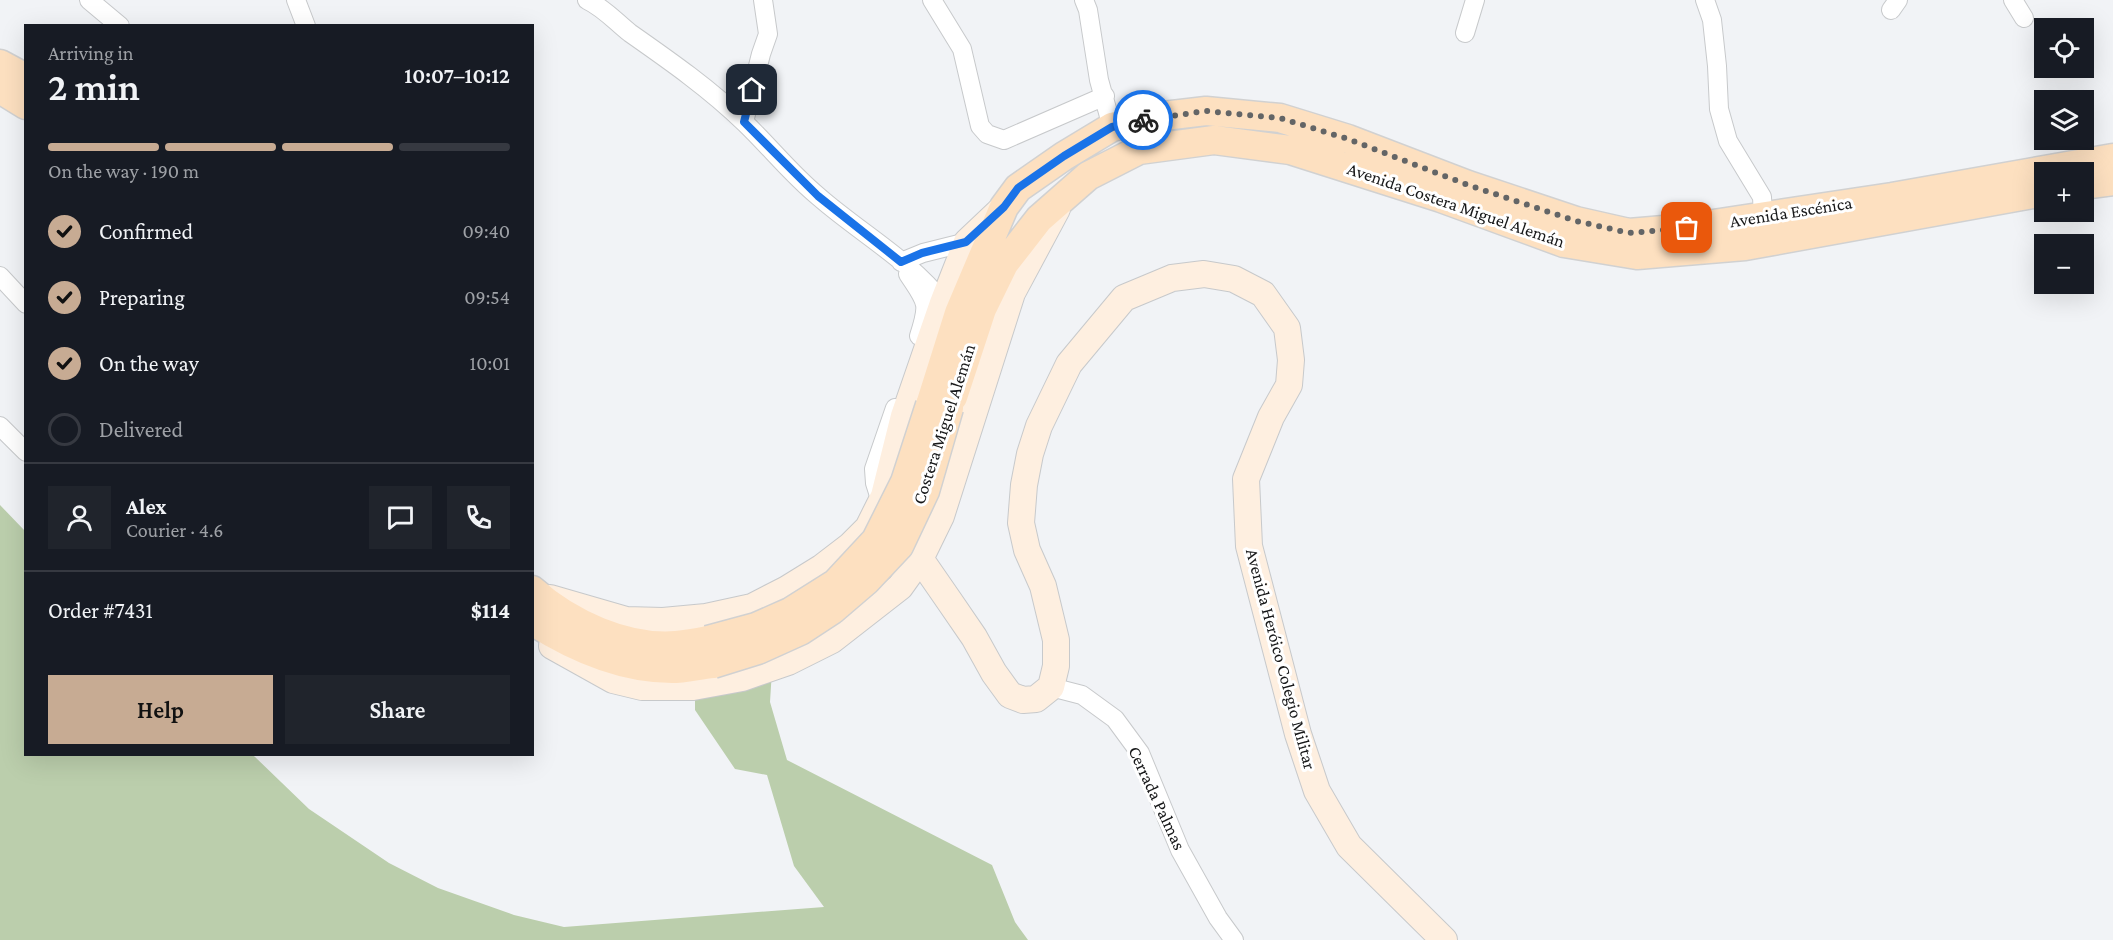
<!DOCTYPE html>
<html lang="en">
<head>
<meta charset="utf-8">
<style>
	:root { --surface:#171b24; --page:#20242c; --text:#f1f3f6; --muted:#9ea1a6; --line:#363941; --accent:#c7ab93 }
	body { margin:0; font-family:"Crimson Pro",serif; background:var(--page); color:var(--text); height:100vh; display:flex; flex-direction:column; font-size:22px; white-space:nowrap }
	* { box-sizing:border-box; margin:0 }
	p { font-size:20px; color:var(--muted) }
	.icon { flex:none; width:33px; height:33px; fill:none; stroke:currentColor; stroke-width:2; stroke-linecap:round; stroke-linejoin:round }
	.map { position:relative; flex:1; overflow:hidden }
	.drawer { position:absolute; left:24px; top:24px; width:510px; height:732px; display:flex; flex-direction:column; background:var(--surface); border-radius:0px; box-shadow:0 6px 24px #0002 }
	.drawer>* { flex:none }
	.controls { position:absolute; left:2034px; top:18px; display:grid; gap:12px }
	.controls a { display:grid; place-items:center; width:60px; height:60px; border-radius:0px; background:var(--surface); box-shadow:0 6px 24px #0002; font-size:30px }
	.pin { position:absolute; display:grid; place-items:center; width:51px; height:51px; color:#fff; margin:-26px; border-radius:12px; box-shadow:0 3px 9px #0006 }
	.courier { position:absolute; display:grid; place-items:center; width:60px; height:60px; margin:-30px; border:4px solid #1a73e8; border-radius:50%; background:#fff; color:#222; box-shadow:0 2px 8px #0007 }
	.head em { font-style:normal; font-weight:600 }
	.head div { display:flex; flex-direction:column-reverse }
	.head { display:flex; align-items:center; justify-content:space-between; height:102px; padding:0 24px }
	h1 { font-size:39px; font-weight:600; line-height:45px }
	.bar { display:grid; grid-template-columns:repeat(4,1fr); gap:9px 6px; align-content:center; height:72px; padding:0 24px }
	.bar i { height:8px; border-radius:4px; background:var(--line) }
	.bar .on { background:var(--accent) }
	.bar p { grid-column:span 4 }
	.line { display:flex; align-items:center; gap:15px; padding:0 24px; border-top:2px solid var(--line) }
	.line div { flex:1 }
	.round { display:grid; place-items:center; flex:none; width:63px; height:63px; border-radius:0px; background:var(--page) }
	ol { padding:0 24px; list-style:none }
	li { display:flex; align-items:center; gap:18px; height:66px }
	li p { margin-inline-start:auto }
	li .icon { padding:6px; border-radius:50%; background:var(--accent); color:#111; stroke-width:4 }
	li:last-child { color:var(--muted) }
	li i { width:33px; height:33px; border:3px solid var(--line); border-radius:50% }
	.cta { display:flex; gap:12px; margin-top:auto; padding:12px 24px }
	.cta a { flex:1; height:69px; border-radius:0px; background:var(--accent); color:#111; font-size:24px; font-weight:600; line-height:69px; text-align:center }
	.cta a+a { background:var(--page); color:var(--text) }
	.map>svg:first-child { display:block }
</style>
</head>
<body>
<div class="map">
<svg width="2113" height="940" viewBox="0 0 2113 940">
	<rect width="100%" height="100%" fill="#f1f3f6"/>
	<path fill="#bbceac" d="M0,505L25,531L26,754L253,755L309,809L389,863L438,888L514,915L564,927L824,907L794,866L767,775L735,769L695,710V676L773,654L770,702L787,760L992,865L1015,922L1028,940H0Z"/>
	<g fill="none" stroke-linecap="round" stroke-linejoin="round">
		<defs>
			<path id="street" d="M89,0L120,26
				M296,0L306,26
				M587,0C604,8 616,22 630,33C670,61 710,89 745,123C770,147 792,175 819,197C859,232 911,261 943,303
				M932,0L962,49L980,126L987,134L1004,140L1105,96
				M1084,0L1088,10L1099,80L1112,127
				M1705,0L1712,20L1717,66L1719,109L1728,141L1762,197L1763,216
				M2013,0L2024,18
				M1891,10L1898,0
				M1465,33L1475,0
				M744,122L761,54L768,34L763,0
				M901,262L923,253L967,242
				M908,274C927,303 930,302 919,336
				M0,276L26,304
				M0,426L26,452
				M881,502L875,483L874,469L895,408
				M1051,687L1082,695L1115,719L1126,734L1140,753L1180,850L1218,918L1234,940"/>
			<path id="secondary" d="M894,521L950,602L974,637L994,673L1010,695L1023,700L1036,699L1051,687L1056,666V640L1043,586L1027,550L1021,523L1024,485L1030,454L1039,426L1069,364L1124,298L1172,278L1204,274L1234,279L1263,294L1287,328L1291,360L1289,385L1271,417L1246,479L1249,546L1298,734L1317,791L1349,846L1444,940
				M550,598L626,620L663,621L706,617L752,607L787,589L821,568L851,545L868,528L884,496L904,416L943,303L967,242L1004,207
				M552,646L613,680L642,687H693L742,678L788,662L832,640L900,587L920,559L941,516L1012,293L1057,209"/>
			<path id="primary" d="M0,64L26,78
				M0,89L26,105
				M2084,185L2113,181
				M953,397L982,309L1004,264L1039,219L1088,176L1139,150L1214,140L1290,150L1441,198L1564,243L1637,255L1745,246L2044,192
				M930,405L959,313L1004,207L1018,188L1064,156L1112,127L1155,117L1206,111L1280,118L1348,139L1468,185L1576,221L1629,233L1687,228L1892,197L2113,158
				M532,590C569,623 626,649 676,645C687,644 698,642 708,640
				M532,621C574,648 621,669 672,669C685,669 700,665 713,664"/>
		</defs>
		<use href="#street" stroke="#c7c9cb" stroke-width="20"/>
		<use href="#secondary" stroke="#c7c9cb" stroke-width="28"/>
		<use href="#primary" stroke="#d1d1d1" stroke-width="31"/>
		<use href="#street" stroke="#fff" stroke-width="18"/>
		<use href="#secondary" stroke="#feefe0" stroke-width="26"/>
		<use href="#primary" stroke="#fde0c0" stroke-width="28"/>
		<defs>
			<path id="primary-bridge" d="M708,640L756,627L790,612L836,583L876,540L905,482L930,405
				M713,664L758,650L800,631L832,610L867,580L899,546L925,491L949,408"/>
		</defs>
		<use href="#primary-bridge" stroke="#d1d1d1" stroke-width="31" stroke-linecap="butt"/>
		<use href="#primary-bridge" stroke="#fde0c0" stroke-width="28"/>
	</g>
	<g fill="none" stroke-linecap="round" stroke-linejoin="round">
		<path stroke="#636566" stroke-width="6" stroke-dasharray="0 10.8" d="M1143,120L1206,111L1280,118L1348,139L1468,185L1576,221L1629,233L1687,228"/>
		<path stroke="#1a73e8" stroke-width="8" d="M752,90L744,122L818,196L901,262L922,253L966,242L1004,207L1018,188L1064,156L1112,127L1143,120"/>
	</g>
	<g text-anchor="middle" stroke-width="6" stroke-linejoin="round" paint-order="stroke">
		<g font-size="18" fill="#171819" stroke="#fff">
			<text transform="translate(1456 205) rotate(19)" y="6">Avenida Costera Miguel Alemán</text>
			<text transform="translate(1791 212) rotate(-9)" y="6">Avenida Escénica</text>
			<text transform="translate(944 424) rotate(-72)" y="6">Costera Miguel Alemán</text>
			<text transform="translate(1281 659) rotate(75)" y="6">Avenida Heróico Colegio Militar</text>
			<text transform="translate(1157 798) rotate(65)" y="6">Cerrada Palmas</text>
		</g>
	</g>
</svg>
<div class="controls">
<a><svg class="icon" aria-label="locate" viewBox="0 0 24 24"><circle cx="12" cy="12" r="6"/><path d="M12 2v4M12 18v4M2 12h4M18 12h4"/></svg></a>
<a><svg class="icon" aria-label="layers" viewBox="0 0 24 24"><path d="M12 4l9 5-9 5-9-5zM3 14l9 5 9-5"/></svg></a>
<a>+</a>
<a>−</a>
</div>
<div class="pin" style="left:1687px;top:228px;background:#ea580c"><svg class="icon" aria-label="bag" viewBox="0 0 24 24"><path d="M5 8h14l-1 12H6zM9 8a3 3 0 0 1 6 0"/></svg></div>
<div class="pin" style="left:752px;top:90px;background:#1f2937"><svg class="icon" aria-label="home" viewBox="0 0 24 24"><path d="M3 11l9-7 9 7M6 9v11h12V9"/></svg></div>
<div class="courier" style="left:1143px;top:120px"><svg class="icon" aria-label="bike" viewBox="0 0 24 24"><circle cx="6" cy="16" r="4"/><circle cx="18" cy="16" r="4"/><path d="M6 16l4-8h5l3 8M10 8l3 8H6M13 5h3"/></svg></div>
<section class="drawer">
<div class="head"><div><h1>2 min</h1><p>Arriving in</p></div><em>10:07–10:12</em></div>
<div class="bar"><i class="on"></i><i class="on"></i><i class="on"></i><i></i><p>On the way · 190 m</p></div>
<ol>
<li><svg class="icon" aria-label="check" viewBox="0 0 24 24"><path d="M5 12l5 5 9-10"/></svg>Confirmed<p>09:40</p></li>
<li><svg class="icon" aria-label="check" viewBox="0 0 24 24"><path d="M5 12l5 5 9-10"/></svg>Preparing<p>09:54</p></li>
<li><svg class="icon" aria-label="check" viewBox="0 0 24 24"><path d="M5 12l5 5 9-10"/></svg>On the way<p>10:01</p></li>
<li><i></i>Delivered</li>
</ol>
<div class="line" style="height:108px"><a class="round"><svg class="icon" aria-label="person" viewBox="0 0 24 24"><circle cx="12" cy="8" r="4"/><path d="M4 21q1-7 8-7t8 7"/></svg></a><div><b>Alex</b><p>Courier · 4.6</p></div><a class="round"><svg class="icon" aria-label="chat" viewBox="0 0 24 24"><path d="M4 5h16v11H9l-5 4z"/></svg></a><a class="round"><svg class="icon" aria-label="phone" viewBox="0 0 24 24"><path d="M5 4h4l2 5-3 2q2 4 5 5l2-3 5 2v4C11 20 4 13 5 4z"/></svg></a></div>
<div class="line" style="height:78px"><div>Order #7431</div><b>$114</b></div>
<div class="cta"><a>Help</a><a>Share</a></div>
</section>
</div>
</body>
</html>
